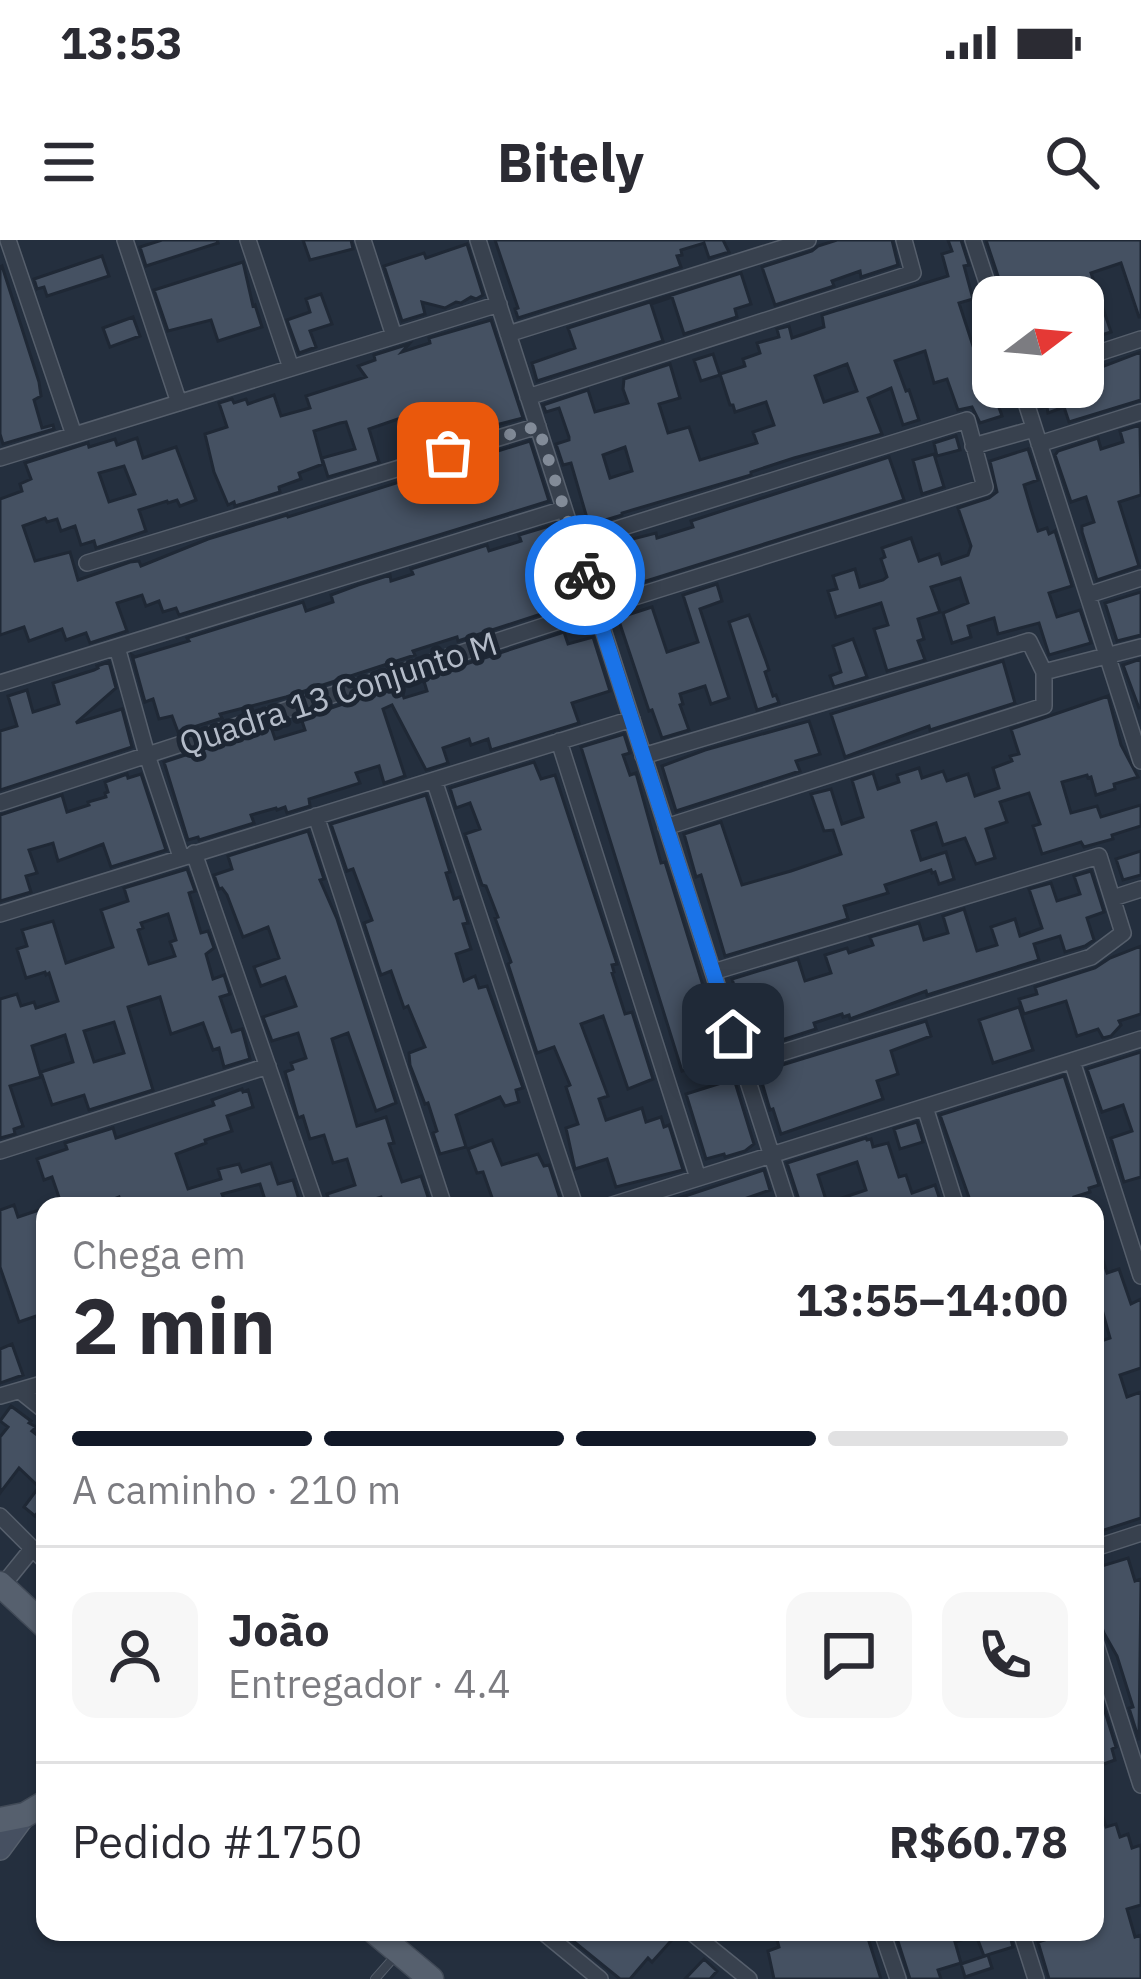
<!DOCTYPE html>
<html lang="pt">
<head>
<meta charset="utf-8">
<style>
	:root { --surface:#fff; --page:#f7f7f7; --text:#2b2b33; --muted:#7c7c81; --line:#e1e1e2; --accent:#111827 }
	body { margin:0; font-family:"IBM Plex Sans",sans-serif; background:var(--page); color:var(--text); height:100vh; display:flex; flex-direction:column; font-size:45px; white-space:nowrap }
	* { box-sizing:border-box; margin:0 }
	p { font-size:39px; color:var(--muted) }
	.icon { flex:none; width:66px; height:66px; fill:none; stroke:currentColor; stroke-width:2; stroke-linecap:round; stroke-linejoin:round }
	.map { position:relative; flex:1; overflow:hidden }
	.drawer { position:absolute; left:36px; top:957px; width:1068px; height:744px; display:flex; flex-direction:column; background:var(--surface); border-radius:24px; box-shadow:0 3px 9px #0004 }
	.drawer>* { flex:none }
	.needle { width:78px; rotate:74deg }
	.fabs { position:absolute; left:972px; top:36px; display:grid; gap:24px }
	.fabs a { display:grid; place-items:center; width:132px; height:132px; border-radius:24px; background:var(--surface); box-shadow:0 3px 9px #0004; font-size:60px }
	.pin { position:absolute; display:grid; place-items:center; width:102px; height:102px; color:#fff; margin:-51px; border-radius:24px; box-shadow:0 6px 18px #0006 }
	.courier { position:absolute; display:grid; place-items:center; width:120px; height:120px; margin:-60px; border:9px solid #1a73e8; border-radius:50%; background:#fff; color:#222; box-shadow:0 3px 15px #0007 }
	.overview em { font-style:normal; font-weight:700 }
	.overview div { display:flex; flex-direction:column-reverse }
	.overview { display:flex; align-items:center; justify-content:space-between; height:204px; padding:0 36px }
	h1 { font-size:78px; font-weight:700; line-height:90px }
	.bar { display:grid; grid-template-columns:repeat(4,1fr); gap:18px 12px; align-content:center; height:144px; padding:0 36px }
	.bar i { height:15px; border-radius:9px; background:var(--line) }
	.bar .current { background:var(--accent) }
	.bar p { grid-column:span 4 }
	.line { display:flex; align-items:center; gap:30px; padding:0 36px; border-top:3px solid var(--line) }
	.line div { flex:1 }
	.round { display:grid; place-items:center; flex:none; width:126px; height:126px; border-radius:24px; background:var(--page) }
	.status { display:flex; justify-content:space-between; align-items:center; height:84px; padding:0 60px; background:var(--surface); direction:ltr }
	.status svg { height:33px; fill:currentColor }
	header { display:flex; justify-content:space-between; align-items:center; height:156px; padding:0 36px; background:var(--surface); font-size:54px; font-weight:700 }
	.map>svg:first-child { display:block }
</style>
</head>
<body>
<div class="status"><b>13:53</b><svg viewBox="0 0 49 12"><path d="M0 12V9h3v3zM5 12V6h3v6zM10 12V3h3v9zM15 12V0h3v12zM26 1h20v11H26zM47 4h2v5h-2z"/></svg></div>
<header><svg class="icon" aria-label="menu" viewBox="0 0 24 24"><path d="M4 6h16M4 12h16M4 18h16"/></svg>Bitely<svg class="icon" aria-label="search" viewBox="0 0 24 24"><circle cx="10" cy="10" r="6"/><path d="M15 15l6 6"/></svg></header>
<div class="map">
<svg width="1141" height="1739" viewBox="0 0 1141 1739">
	<rect width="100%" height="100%" fill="#242f3e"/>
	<path fill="#455162" stroke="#1f2835" stroke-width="3" fill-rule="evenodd" d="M162,0H217L218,3L146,26L140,7Z
		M303,0H351L353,9L310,20Z
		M495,0H723L729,12L709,18L704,3L681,10L682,15L677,16L681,27L518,78L515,69L518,68Z
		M837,0H892L898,25L861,37L860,31L832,41L834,46L775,65L762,27L812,11L818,6Z
		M948,0H961L969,25L964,26L973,59L959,63L973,106L975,105L977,112L984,110L989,126L993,124V147H1009L1011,154L996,159L1002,176L980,183L972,167L958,170L947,139L934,143L925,111L895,121L906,151L909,150L919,180L903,185L891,148L868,158L882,194L794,218L751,232V235L622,273V275L589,285L571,223L563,225L556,204L569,200V197L559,168L546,172L543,165L588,150L595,172L628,163L623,149L624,139L670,124L680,158L659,164L668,193L689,187L700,220L757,203L753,192L774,185L766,162L735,172L733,165H730L720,134L745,126L743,119L760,113L757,103L779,97L777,89L789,86L792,98L804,94L824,87L822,75L948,36L942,14L952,11ZM847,124L857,151L824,162L815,136ZM625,207L632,231L610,238L603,215Z
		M986,0H1141V77H1139L1121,23L1091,33L1111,92L1083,101V57H1005Z
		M467,4L483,55L476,59L471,57L461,63L456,62L445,68L422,62L425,74L402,81L384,26L424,13L426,18Z
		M102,16L109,36L47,56L44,47L37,49L34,39Z
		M243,22L253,66L255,65L262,87L218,101L211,80L168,91L154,50Z
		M2,26L39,142L41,156L34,160L42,188L53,185L54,189L3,204L0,194V27Z
		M741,33L751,64L735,69L737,77L684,94L672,57L651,64L663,101L537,141L532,123L575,108L568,88Z
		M321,54L332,84L310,91L316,107L299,113L287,80L310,72L306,59Z
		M133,77L140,96L110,107L103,88Z
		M491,80L523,178L484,188L479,173L427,187L432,202L407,210L398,179L369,189L379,222L328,237L322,218L355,209L346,182L340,183L314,191L323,224L299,233L301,239L279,247L280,252L235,266L234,262L228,265L214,232L205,194L227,187L219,163L232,159L234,163L246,159L248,164L274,155L281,176L310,168L306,156L366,137L358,126L375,120L374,115L409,104L402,112L430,103L429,98Z
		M1141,112V160L1069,182L1064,167L1048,173L1047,167L1041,168L1034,147H1083V134Z
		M713,114L720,135L701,141L694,120Z
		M1140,185L1141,255L1119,262L1139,326L1097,340L1082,292V286L1094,282L1086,257L1071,262L1055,215L1058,211L1098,198L1101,209L1123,202L1120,191Z
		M956,196L960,210L937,216L934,203Z
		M137,198L143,218L176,207L196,260L180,266L177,260L168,263L167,261L139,270L146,291L96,308L94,301L81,305L75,286L61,291L57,279L47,282L45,278L23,286L35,321L70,312L78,340L130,322L139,321L141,326L208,299L287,275L288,277L530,201L549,261L179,375L176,368L163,372L159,361L146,366L142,355L117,363L127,391L90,403L86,393L66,400L62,389L29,401L24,387L0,395V259L22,251L20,244L31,239L25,223L88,203L89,207L115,199L117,205ZM124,226L135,254L109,262L99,233Z
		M1028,209L1038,240L1024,245L1031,269L1038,291L1047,288L1049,294L1055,291L1072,346L1049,353L1057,377L1080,370L1091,403L1049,415L1039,383L998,394L994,378L968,386L971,397L952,403L943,373L968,363L960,338L931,347L940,372L918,379L924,399L918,401L925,420L887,431L874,389L888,385L881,363L836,377L828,351L837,349L833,336L855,329L860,347L883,340L887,337L881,319L885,317L882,308L911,298L919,321L939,314L942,324L968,315L971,306L958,268L989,258L997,252L990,221Z
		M934,214L944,247L922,254L913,220Z
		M889,217L904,260L611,352L597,308L656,293L657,298L693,287L691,281Z
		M556,284L581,361L458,401L457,397L413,411L415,415L286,457L220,474L222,478L178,492L172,476L159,479L153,459L145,462L132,415L135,417L189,401L187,398L303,362L306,371L333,362L331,355L358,345L390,335L391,341L413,334L411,329L487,305L489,311L521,301L519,295Z
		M717,344L722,361L700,369L729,458L711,464L705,446L680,454L683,464L680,465L689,490L662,498L652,470L649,471L618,378L652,367L667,412L698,402L683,355Z
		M1141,352V395L1117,401L1105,363Z
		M749,375L766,421L769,430L765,432L773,456L776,455L779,463L757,470L729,382Z
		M564,392L568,404L593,397L610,451L572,463L579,483L491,510L488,499L471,505L469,499L443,508L448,523L426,530L392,465L383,469L405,536L384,543L379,526L356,533L360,543L309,559L310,566L287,573L285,567L277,570L276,568L251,575L254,583L199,600L198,597L188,600L164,522L271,487L275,499L305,490L301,478L400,445L404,458L427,451L423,438Z
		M853,399L867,437L834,447L830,436L841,432L833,406Z
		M1141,419V468H1139L1123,425Z
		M1003,421L1015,463L930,490L929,486L845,517L831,474Z
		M109,422L116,448L76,483L122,469L132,507L0,550V491L17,486L8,456L27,450L33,472L59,464L53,443L94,430L98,428L97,426Z
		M1108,456L1121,505L1138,537L1114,544L1115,549L1096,555L1091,537L1088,538L1087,535L1062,542L1071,573L1097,566L1101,577L1141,565V586L1112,595L1113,599L1084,607L1081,602L1042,614L1033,586L1040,584L1029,553L1000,562L1007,582L986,589L995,618L976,624L965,598L943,605L936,583L912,591L921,620L946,612L954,639L939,644L935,632L932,633L931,630L885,645L888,653L844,666L848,679L725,716L701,635L696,637L684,594L721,582L742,645L791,631L841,614L833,590L824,591L811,554L831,549L842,584L863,577L852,540L873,533L878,549L899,542L897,535L919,528L922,538L943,531L947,541L968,534L975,556L999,548L993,528L1012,521L1010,516L1019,514L1011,489Z
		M809,481L820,514L796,521L800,531L676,571L662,526L705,510Z
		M624,494L630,513L623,515L630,535L636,533L661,623L665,622L725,817L682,831L581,507Z
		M534,522L541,539L555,535L617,724L612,725L614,732L612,733L625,774L632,772L653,839L628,849L603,776L581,784L608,856L599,859L606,880L642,868L646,882L661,877L664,887L669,885L683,930L616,947L607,919L575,929L566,888L578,884L566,847L570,845L554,807L537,813L508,724L511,722L495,678L498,677L486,646L482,645L465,594L480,589L470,563L456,568L450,548Z
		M127,534L128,538L141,534L166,610L111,627L103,604L58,621L53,603L29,610L37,633L26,636L31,652L0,661V575L62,555L67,572L89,565L88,562L106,557L105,553L108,552L105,542Z
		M426,555L450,632L446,633L454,659L460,657L468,683L463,684L471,709L456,714L464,741L475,736L479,748L487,746L523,848L516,850L519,862L505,866L500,857L456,875L466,907L440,914L433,893L437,891L428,863L425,864L410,825L409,813L425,807L408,766L404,768L391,731L381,735L364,683L372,680L353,629L347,631L331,584Z
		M308,591L324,639L320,640L337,679L396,863L376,871L348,793L332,799L357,886L386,877L394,903L389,904L402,942L421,936L431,966H384L381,957L358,964L359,966H331L327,954L355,945L347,919L333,923L324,895L310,899L303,876L298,878L285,832L293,829L291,823L306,818L298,793L272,801L263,777L296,766L285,737L261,746L254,727L279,718L268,687L243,697L227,655L222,648L219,649L214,635L232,629L228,616Z
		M1141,611V635L1123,640L1116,619Z
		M187,629L195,651L189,653L201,693L208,691L214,708L206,714L213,739L224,735L230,754L220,757L232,792L242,789L250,819L224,827L219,808L213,810L203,783L171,794L160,757L128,767L153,850L89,870L84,855L52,865L41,832L73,822L65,795L32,806L41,837L10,846L23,886L14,889L15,894L0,898V759L17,754L21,766L34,762L36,768L58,761L49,733L46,735L45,732L26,738L17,709L27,706L22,690L53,681L66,723L113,707L101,670L128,661L124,648ZM168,674L176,700L170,702L175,716L149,724L138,690L143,688L141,683ZM114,782L124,813L94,822L84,791Z
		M1091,631L1104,672L1087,678L1094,700L1085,706L1065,712L1060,696L1034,704L1039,720L927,755L926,751L850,779L849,775L843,777L842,774L814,783L816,789L751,810L735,759L738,758L732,739L798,719L805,741L831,733L825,715L847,708L849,713L873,705L870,697L919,683L924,700L948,693L943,676L964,669L977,711L997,705L991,687L1015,679L1020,696L1042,688L1029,649L1051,643L1057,661L1080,654L1074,636Z
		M1141,706V774L1119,781L1121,785L1111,796L1103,798L1098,789L1077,796L1066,761L1024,774L1019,759L1037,754L1035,747L1095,728L1110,718Z
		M1019,767L1033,810L993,823L979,780Z
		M926,781L931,796L891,811L898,834L877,841L883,859L781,894L773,869L770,870L759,832Z
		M1141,812V937L1124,942L1111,898L1132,891L1123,865L1102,872L1087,829Z
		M1064,836L1099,945L1089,948L1090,952L1074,957L1077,966H972L940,875Z
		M734,839L754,904L745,911L725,917L724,914L706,919L686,854Z
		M242,849L243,852L248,850L253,867L227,876L232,891L205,900L206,903L176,914L188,949L221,939L218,929L239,924L242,932L271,923L278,944L293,940L301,966H267L260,944L222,954L224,959L202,966H122L119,957L96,966H62L52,937L44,940L37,919L67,909L65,903L113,888L116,898L214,865L212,860Z
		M917,882L923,902L900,909L894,889Z
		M866,898L867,900L871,899L873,907L888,903L899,937L906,935L912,953L935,945L942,966H801L787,923ZM857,922L866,950L827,963L818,935Z
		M492,900L502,925L538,914L544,926L549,925L562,965L495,966L483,932L477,933L468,909Z
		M764,930L770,950L724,966H655Z
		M14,965L18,977L45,968V1073L19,1082L0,1027V970Z
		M1098,1004L1107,1033L1119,1029L1131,1064L1141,1059V1128L1120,1135L1127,1157L1141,1152V1278L1095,1293V1230L1100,1229L1096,1216L1100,1215L1095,1198V1103L1110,1098L1101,1066L1095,1068V1005Z
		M12,1104L23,1135L0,1143V1109Z
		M11,1166L31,1181L29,1183L36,1187L32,1191L45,1201V1263L35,1276L24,1267L39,1247L19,1228L0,1253V1197L8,1187L0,1181Z
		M1128,1318L1135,1341L1141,1339L1139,1500L1129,1468L1133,1467L1117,1416L1104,1393L1095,1368V1328Z
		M1097,1446L1116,1507L1112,1509L1115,1520L1095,1527Z
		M1098,1562L1106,1587L1116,1584L1120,1597L1128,1594L1132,1608L1141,1605V1665L1127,1669L1135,1697L1141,1695V1739H1049L1038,1702L1070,1692H1095V1563Z
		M562,1692H679L652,1722L648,1718L630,1739H620Z
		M775,1692H866L881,1739H774L768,1711L779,1707Z
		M895,1692H1009L1013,1707L984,1716L976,1695L955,1702L961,1723L938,1730L941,1739H910Z
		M988,1715L992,1728L965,1737L961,1724Z
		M704,1719L717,1731L710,1739H685Z"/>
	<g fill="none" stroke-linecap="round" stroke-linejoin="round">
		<defs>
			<path id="lane" d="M375,1739L397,1714"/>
			<path id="street" d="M8,0L74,195
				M125,0L179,163
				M248,0L291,128
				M363,0L394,96
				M478,0L788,966
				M973,0L993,61
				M508,94L808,0
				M1083,118L1141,99
				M1021,147L1141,521
				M528,157L913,33L904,0
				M1039,204L1141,172
				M973,206L1034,189
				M0,218L499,64
				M87,323L538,186
				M1088,355L1141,338
				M117,407L147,515L181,617
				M1044,432L1141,407
				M0,443L564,269
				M559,501L698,938
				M643,516L1029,401L1044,432V466L666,587
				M434,540L575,966
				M0,563L596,369L985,247L967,180L575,302
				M316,576L444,966
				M194,613L316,966
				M1113,658L1141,649
				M0,674L632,479
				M713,732L1099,616L1123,693L1091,717L742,825
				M1072,821L1141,1036
				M925,867L956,966
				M0,911L268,826
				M609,966L1141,799
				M20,1151L45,1171
				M0,1156L45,1143
				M0,1276L45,1321
				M1095,1308L1141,1293
				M2,1346L32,1309
				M1095,1401L1141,1545
				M543,1692L600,1739
				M691,1692L749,1739
				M882,1692L898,1739
				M1021,1692L1036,1739"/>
			<path id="secondary" d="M0,1609L25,1575"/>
			<path id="primary" d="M0,1344L45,1386
				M0,1580L25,1575L45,1563
				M375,1692L431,1739"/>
		</defs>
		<use href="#lane" stroke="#565f6c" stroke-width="10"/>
		<use href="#street" stroke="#565f6c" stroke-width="18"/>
		<use href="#secondary" stroke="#565f6c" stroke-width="24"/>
		<use href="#primary" stroke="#414a57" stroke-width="27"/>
		<use href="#lane" stroke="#38414e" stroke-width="8"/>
		<use href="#street" stroke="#38414e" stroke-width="15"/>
		<use href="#secondary" stroke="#465061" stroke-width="21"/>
		<use href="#primary" stroke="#56606e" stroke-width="24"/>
	</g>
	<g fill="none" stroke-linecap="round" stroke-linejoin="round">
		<path stroke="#828b98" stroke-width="12" stroke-dasharray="0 21.6" d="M448,213L538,186L585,335"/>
		<path stroke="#1a73e8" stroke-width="15" d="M585,335L733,794"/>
	</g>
	<g text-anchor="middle" stroke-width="10" stroke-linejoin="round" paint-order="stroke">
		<g font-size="33" fill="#b4bcc9" stroke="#1d2633">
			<text transform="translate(338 453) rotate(-18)" y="12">Quadra 13 Conjunto M</text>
		</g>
	</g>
</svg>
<div class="fabs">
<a><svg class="needle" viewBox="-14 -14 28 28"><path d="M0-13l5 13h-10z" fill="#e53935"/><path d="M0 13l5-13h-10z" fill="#7c7c81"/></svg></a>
</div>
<div class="pin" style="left:448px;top:213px;background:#ea580c"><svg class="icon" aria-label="bag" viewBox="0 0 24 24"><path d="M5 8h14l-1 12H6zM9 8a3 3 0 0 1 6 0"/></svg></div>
<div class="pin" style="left:733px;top:794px;background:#1f2937"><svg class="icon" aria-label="home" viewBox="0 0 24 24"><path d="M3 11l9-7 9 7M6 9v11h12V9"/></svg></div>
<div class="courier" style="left:585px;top:335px"><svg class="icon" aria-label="bike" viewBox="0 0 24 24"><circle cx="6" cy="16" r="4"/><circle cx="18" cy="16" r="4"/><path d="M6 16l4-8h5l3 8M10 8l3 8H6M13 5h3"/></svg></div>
<section class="drawer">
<div class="overview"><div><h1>2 min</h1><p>Chega em</p></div><em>13:55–14:00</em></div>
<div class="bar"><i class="current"></i><i class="current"></i><i class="current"></i><i></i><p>A caminho · 210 m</p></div>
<div class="line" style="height:216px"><a class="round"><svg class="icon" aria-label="person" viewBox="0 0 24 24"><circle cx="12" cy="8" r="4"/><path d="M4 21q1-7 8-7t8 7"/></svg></a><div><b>João</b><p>Entregador · 4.4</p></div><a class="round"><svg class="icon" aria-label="chat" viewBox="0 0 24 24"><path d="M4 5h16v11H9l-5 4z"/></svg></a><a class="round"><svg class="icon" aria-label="phone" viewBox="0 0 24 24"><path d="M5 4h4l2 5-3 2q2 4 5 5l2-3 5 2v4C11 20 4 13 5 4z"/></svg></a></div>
<div class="line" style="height:156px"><div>Pedido #1750</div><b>R$60.78</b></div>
</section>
</div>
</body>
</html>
